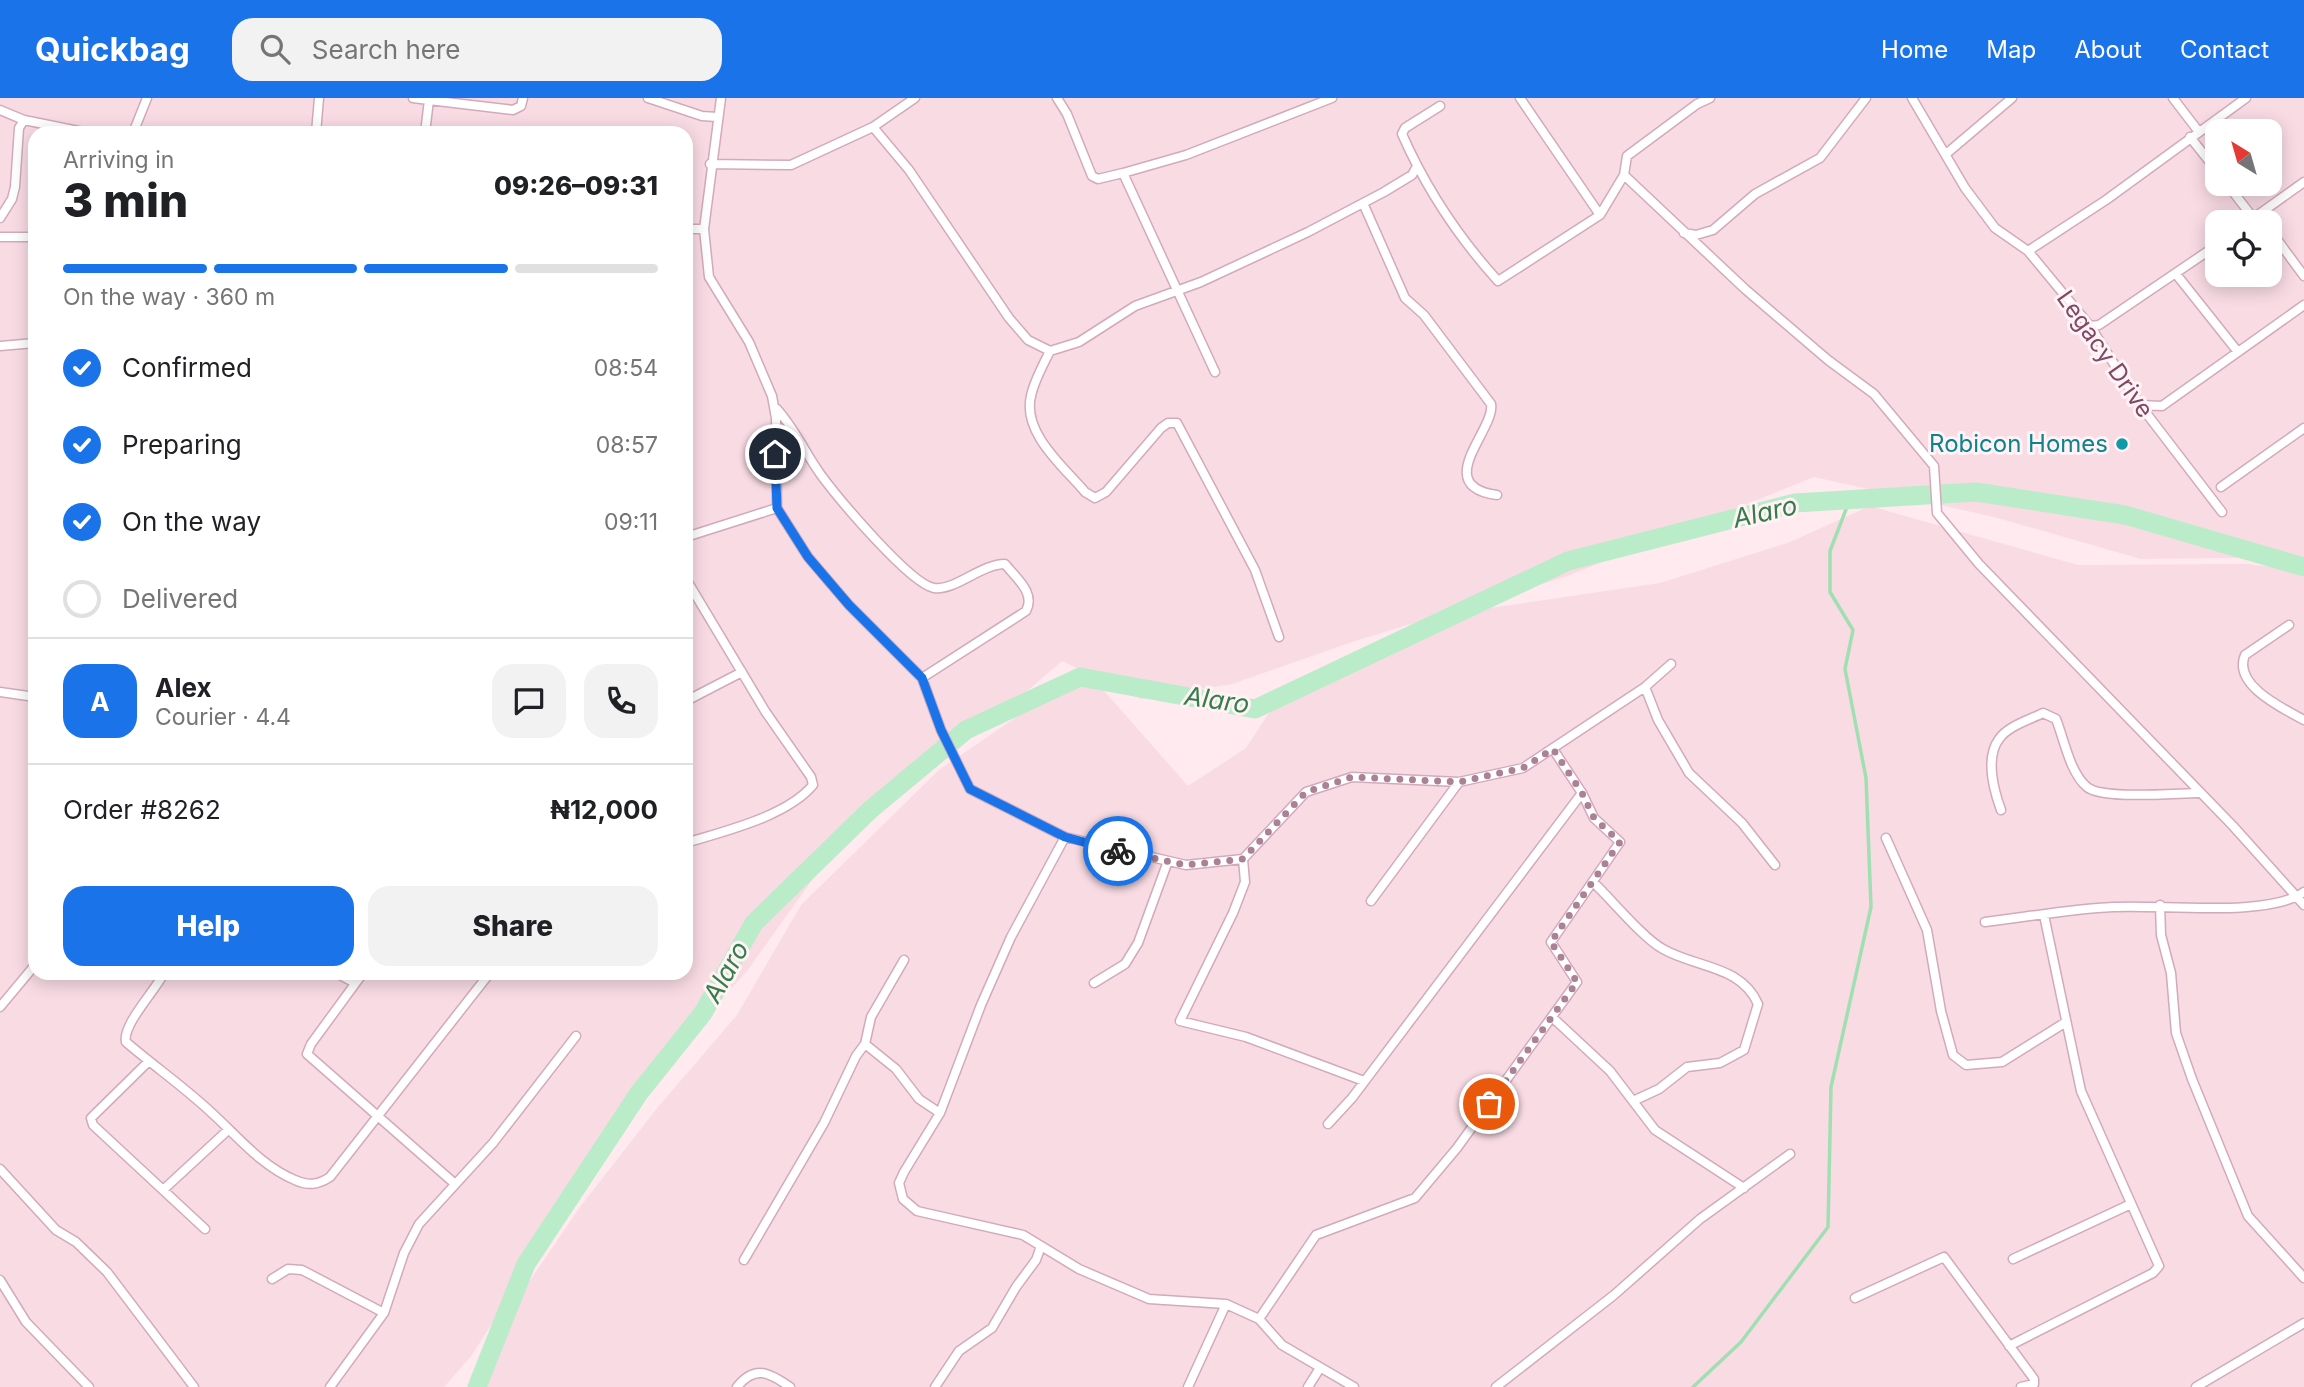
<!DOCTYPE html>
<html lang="en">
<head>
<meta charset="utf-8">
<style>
	:root { --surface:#fff; --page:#f2f2f2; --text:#202124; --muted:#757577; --line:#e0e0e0; --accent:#1a73e8 }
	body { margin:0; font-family:Inter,sans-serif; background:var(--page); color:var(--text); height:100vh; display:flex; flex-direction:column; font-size:26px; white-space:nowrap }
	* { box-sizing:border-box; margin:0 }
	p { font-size:23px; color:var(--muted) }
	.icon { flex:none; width:38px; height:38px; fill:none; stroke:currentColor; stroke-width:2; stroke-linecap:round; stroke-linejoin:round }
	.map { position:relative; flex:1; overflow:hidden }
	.sheet { position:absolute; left:28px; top:28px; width:665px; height:854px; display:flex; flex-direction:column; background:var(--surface); border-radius:21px; box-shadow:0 4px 18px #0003 }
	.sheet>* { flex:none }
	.needle { width:46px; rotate:323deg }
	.tools { position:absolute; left:2205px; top:21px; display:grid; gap:14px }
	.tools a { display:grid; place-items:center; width:77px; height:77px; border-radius:14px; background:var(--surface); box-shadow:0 4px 18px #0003; font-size:35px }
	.pin { position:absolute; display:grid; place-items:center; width:60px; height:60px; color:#fff; margin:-30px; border:4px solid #fff; border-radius:50%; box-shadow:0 2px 7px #0007 }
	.courier { position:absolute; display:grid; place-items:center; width:70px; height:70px; margin:-35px; border:5px solid #1a73e8; border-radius:50%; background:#fff; color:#222; box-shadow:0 2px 9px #0007 }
	.headline em { font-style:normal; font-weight:800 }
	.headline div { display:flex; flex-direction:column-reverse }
	.headline { display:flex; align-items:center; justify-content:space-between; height:119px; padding:0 35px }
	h1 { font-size:46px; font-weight:800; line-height:52px }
	.bar { display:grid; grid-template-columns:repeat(4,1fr); gap:10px 7px; align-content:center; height:84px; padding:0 35px }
	.bar i { height:9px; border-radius:5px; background:var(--line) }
	.bar .current { background:var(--accent) }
	.bar p { grid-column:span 4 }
	.line { display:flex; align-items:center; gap:18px; padding:0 35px; border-top:2px solid var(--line) }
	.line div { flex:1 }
	.round { display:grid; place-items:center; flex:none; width:74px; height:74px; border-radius:21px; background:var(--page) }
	ol { padding:0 35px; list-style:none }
	li { display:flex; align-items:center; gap:21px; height:77px }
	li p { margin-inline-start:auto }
	li .icon { padding:7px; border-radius:50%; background:var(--accent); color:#fff; stroke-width:4 }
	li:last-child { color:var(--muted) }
	li i { width:38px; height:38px; border:4px solid var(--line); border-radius:50% }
	.primary-button { display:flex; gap:14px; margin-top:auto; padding:14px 35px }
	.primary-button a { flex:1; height:80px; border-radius:21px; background:var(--accent); color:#fff; font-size:28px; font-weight:800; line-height:80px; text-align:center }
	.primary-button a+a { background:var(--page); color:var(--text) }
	header { display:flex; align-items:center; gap:42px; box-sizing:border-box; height:98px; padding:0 35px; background:var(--accent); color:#fff }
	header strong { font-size:33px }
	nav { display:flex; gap:38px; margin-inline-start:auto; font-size:24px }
	.search { width:490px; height:63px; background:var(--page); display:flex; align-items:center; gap:18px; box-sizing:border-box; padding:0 24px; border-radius:21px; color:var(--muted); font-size:26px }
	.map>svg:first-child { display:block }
</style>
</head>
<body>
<header>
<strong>Quickbag</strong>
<div class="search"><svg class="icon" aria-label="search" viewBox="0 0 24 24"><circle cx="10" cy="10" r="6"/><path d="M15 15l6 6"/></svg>Search here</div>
<nav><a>Home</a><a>Map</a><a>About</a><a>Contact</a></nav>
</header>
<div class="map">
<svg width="2304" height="1289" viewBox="0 0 2304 1289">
	<rect width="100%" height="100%" fill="#ffeaf0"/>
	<path fill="#f9dbe4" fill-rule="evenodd" d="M0,0H2304V459L2141,461L1994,419L1814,379L1565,479L1355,543L1232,586L1141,601L1091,578L1188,688L1246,650L1282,595L1380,556L1463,514L1660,485L1790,444L1870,408L2078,467L2248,466L2304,473V1289H484L516,1203L580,1109L658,1009L737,917L801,807L939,672L1040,603L1089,576L1062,563L999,617L917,678L830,757L747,873L639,993L472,1257L444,1289H0ZM2217,33H2270V86H2217ZM35,35H686V875H35ZM2217,124H2270V177H2217Z"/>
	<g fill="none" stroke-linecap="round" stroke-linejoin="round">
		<path stroke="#a0dfb2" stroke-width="3.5" d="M1693,1289L1741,1244L1828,1129L1831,989L1871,809L1866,680L1845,571L1853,532L1830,494V453L1850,401"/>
		<path stroke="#bbecc9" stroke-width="19" d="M477,1289L526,1166L639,995L703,915L754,825L870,712L966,632L1080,579L1255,611L1568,463L1795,405L1976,394L2125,417L2304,469"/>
		<defs>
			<path id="street" d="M413,0L429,2
				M648,0L702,18L717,19
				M721,0L704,131L709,179L749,244L772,298L776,320L777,410L808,459L849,507L922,580L941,632L970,691L1065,739L1011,839L981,907L940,1015L904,1074L899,1085L903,1101L917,1113L1023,1137L1079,1171L1149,1201L1226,1206L1259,1221L1282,1247L1354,1289
				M1057,0L1067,16L1092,78L1098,81L1123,75
				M1520,0L1600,117
				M1912,0L1965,90L1995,130L2028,153L2090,228L2140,307L2222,414
				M2173,0L2199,34
				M1440,8L1405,30L1402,36C1425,88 1459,140 1498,183L1600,117L1624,77L1627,58L1697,6L1710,0
				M0,12L24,22
				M873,29L915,0
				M133,35L147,0
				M316,35L319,0
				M425,35L429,2L513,12L521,8L523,0
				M2190,39L2217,73
				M1946,56L2012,0
				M710,66L791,67L873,29L909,72L1009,220L1028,242L1050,253L1079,244L1135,208L1201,184L1308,134L1384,94L1412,77L1416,70
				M1624,77L1745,191L1828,262L1874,296L1934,368L1937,415L1979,466L2233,728L2304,807
				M2227,86L2254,121
				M1363,105L1405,200L1424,217L1491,306C1496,331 1430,388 1497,397
				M0,120L12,101L15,89L19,30L24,22L88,35
				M2248,124L2304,84
				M686,131H704
				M2270,132L2304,178
				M1684,135L1696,137L1713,132L1755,96L1820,60L1866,0
				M0,139H35
				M2028,153L2106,102L2246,0
				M2176,176L2238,254
				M2090,228L2099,227L2217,147
				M0,248L35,245
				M1050,253C1043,267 1034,283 1031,298C1022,335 1064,369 1085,394L1095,400L1106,394L1161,330L1168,325H1177L1255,472L1279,539
				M1215,274L1123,75L1186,57L1332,0
				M2140,307L2162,308L2304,207
				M776,310C794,329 805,355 821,377C838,400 910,486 934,490C955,493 981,466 1005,466C1016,480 1036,495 1026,513L922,580
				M2221,389L2304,330
				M686,439L777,410
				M686,481L765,613L811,679L813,687C786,719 724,733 686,745
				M2289,527L2245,557C2232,587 2284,611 2304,622
				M1645,589L1658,622L1689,675L1742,725L1775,767
				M0,594L35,599
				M686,603L742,574
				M2001,712C1994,693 1985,660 1999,641C2008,628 2029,622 2043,615L2056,621C2064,641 2070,675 2087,689C2102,702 2177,695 2199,695
				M1065,739L1186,767L1243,761
				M1886,740L1927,832L1941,913L1953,957L1966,967L2002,964L2066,924
				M1593,784C1612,802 1643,840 1663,851C1696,870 1741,867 1758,906L1744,952L1720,965L1687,969L1659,991L1633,1003
				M1371,803L1459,684
				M2160,807L2161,837L2171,875L2176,935L2192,981L2248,1118L2304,1180
				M1985,824C2027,819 2070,811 2113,809C2159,806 2268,820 2304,794
				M164,875C155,893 122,927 126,944C155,969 187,991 214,1017C239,1040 263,1069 295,1082C308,1088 318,1087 330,1079L489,876
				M336,875L355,885
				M363,875L311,946L307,956L454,1085
				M1094,885L1125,866L1138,845L1168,763
				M0,909L35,867
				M1552,919L1610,973L1655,1032L1744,1090
				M865,946L896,971L919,1001L940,1015
				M149,963L91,1020L93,1027L205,1131
				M1364,983L1246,939L1180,923L1233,815L1245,784L1243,761L1306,694L1352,679L1459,684L1523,670L1645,589L1671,566
				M1328,1026L1352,1000L1582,695
				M0,1071L56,1132L76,1144L107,1174L194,1289
				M163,1092L228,1032
				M2013,1161L2131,1106
				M744,1162L824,1025L856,958L865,946L871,919L904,862
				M272,1181L288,1171L302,1172L384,1215
				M0,1182L26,1224L89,1289
				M1855,1200L1944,1159L2034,1281V1286L2021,1289
				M1259,1221L1316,1137L1415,1100L1457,1050L1577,884L1551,844L1620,744L1594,720L1582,695L1553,651
				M2009,1248L2153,1175L2159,1168L2081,993L2044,817
				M330,1289L384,1215L404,1155L419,1126L493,1045L576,938
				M737,1289C755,1266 770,1275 790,1289
				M935,1289L959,1253L992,1230L1016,1189L1036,1162L1041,1148
				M1188,1289L1226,1206
				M1308,1289L1320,1270
				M1496,1289L1614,1197L1700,1121L1790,1056
				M2196,1289L2304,1225"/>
		</defs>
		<use href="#street" stroke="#d2aabb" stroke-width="11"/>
		<use href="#street" stroke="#fff" stroke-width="8"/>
	</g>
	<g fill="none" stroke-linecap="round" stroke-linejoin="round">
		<path stroke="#ab8195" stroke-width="7" stroke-dasharray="0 12.6" d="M1118,753L1186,767L1243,761L1306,694L1352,679L1459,684L1523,670L1553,651L1582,695L1594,720L1620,744L1551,844L1577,884L1489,1006"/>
		<path stroke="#1a73e8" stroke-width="9" d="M775,356L777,410L808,459L849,507L922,580L941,632L970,691L1065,739L1118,753"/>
	</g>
	<circle fill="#0f9aa8" stroke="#fff3f6" stroke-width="2.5" cx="2122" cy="346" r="7"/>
	<g text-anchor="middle" stroke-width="6" stroke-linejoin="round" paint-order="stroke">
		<g font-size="24" fill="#7e4964" stroke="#fff3f6">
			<text transform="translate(2105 256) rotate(55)" y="8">Legacy Drive</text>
		</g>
		<g font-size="24" fill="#0d838f" stroke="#fff3f6" text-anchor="end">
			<text x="2108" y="354">Robicon Homes</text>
		</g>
		<g font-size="26" font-style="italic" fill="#377d4c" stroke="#fff3f6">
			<text transform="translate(1765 414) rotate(-13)" y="9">Alaro</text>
			<text transform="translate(1217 602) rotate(8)" y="9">Alaro</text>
			<text transform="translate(726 874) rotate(-61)" y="9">Alaro</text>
		</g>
	</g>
</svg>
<div class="tools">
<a><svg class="needle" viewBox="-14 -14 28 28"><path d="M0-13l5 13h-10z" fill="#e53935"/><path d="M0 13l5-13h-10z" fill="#757577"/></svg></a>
<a><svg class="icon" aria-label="locate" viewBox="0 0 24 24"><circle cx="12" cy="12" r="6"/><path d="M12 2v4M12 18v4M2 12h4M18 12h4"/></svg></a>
</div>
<div class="pin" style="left:1489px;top:1006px;background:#ea580c"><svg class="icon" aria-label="bag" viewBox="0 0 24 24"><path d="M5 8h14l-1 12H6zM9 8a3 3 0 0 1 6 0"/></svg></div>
<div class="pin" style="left:775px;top:356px;background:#1f2937"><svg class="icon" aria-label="home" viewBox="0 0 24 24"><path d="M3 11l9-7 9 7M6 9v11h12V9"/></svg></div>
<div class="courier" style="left:1118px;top:753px"><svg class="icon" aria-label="bike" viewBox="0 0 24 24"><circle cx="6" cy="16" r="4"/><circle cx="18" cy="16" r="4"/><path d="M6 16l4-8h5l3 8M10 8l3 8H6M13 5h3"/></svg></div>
<section class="sheet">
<div class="headline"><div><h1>3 min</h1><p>Arriving in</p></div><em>09:26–09:31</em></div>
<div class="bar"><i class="current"></i><i class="current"></i><i class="current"></i><i></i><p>On the way · 360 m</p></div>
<ol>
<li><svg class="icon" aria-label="check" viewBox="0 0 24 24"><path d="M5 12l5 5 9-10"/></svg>Confirmed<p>08:54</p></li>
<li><svg class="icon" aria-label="check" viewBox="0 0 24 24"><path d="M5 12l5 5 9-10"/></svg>Preparing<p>08:57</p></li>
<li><svg class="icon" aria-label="check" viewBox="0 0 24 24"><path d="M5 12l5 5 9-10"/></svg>On the way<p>09:11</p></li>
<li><i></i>Delivered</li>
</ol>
<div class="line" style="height:126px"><b class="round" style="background:var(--accent);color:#fff">A</b><div><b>Alex</b><p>Courier · 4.4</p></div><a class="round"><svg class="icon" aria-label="chat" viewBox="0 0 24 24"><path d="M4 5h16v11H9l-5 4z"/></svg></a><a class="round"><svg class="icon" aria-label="phone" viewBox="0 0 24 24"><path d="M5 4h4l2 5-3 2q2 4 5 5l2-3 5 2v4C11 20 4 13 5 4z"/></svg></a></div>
<div class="line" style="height:91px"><div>Order #8262</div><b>₦12,000</b></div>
<div class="primary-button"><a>Help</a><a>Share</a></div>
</section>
</div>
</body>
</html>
